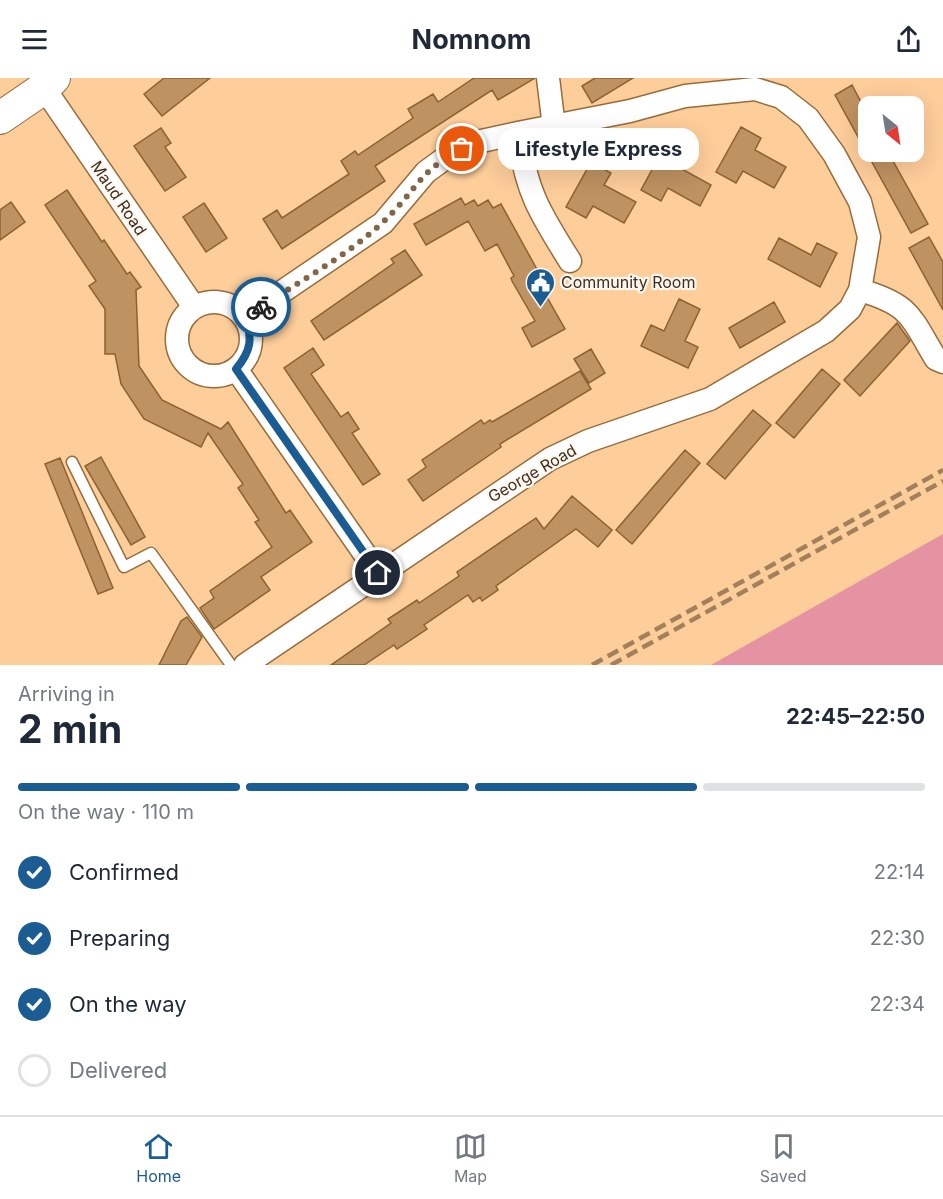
<!DOCTYPE html>
<html lang="en">
<head>
<meta charset="utf-8">
<style>
	:root { --surface:#fff; --page:#f2f2f3; --text:#1f2937; --muted:#747a83; --line:#e0e1e3; --accent:#1b5d92 }
	body { margin:0; font-family:Inter,sans-serif; background:var(--page); color:var(--text); height:100vh; display:flex; flex-direction:column; font-size:22px; white-space:nowrap }
	* { box-sizing:border-box; margin:0 }
	p { font-size:20px; color:var(--muted) }
	.icon { flex:none; width:33px; height:33px; fill:none; stroke:currentColor; stroke-width:2; stroke-linecap:round; stroke-linejoin:round }
	.map { position:relative; height:587px; overflow:hidden }
	.panel { display:flex; flex-direction:column; background:var(--surface); flex:1 }
	.panel>* { flex:none }
	.needle { width:39px; rotate:150deg }
	.controls { position:absolute; left:858px; top:18px; display:grid; gap:12px }
	.controls a { display:grid; place-items:center; width:66px; height:66px; border-radius:12px; background:var(--surface); box-shadow:0 6px 24px #0002; font-size:30px }
	.pin { position:absolute; display:grid; place-items:center; width:51px; height:51px; color:#fff; margin:-26px; border:3px solid #fff; border-radius:50%; box-shadow:0 2px 6px #0007 }
	.courier { position:absolute; display:grid; place-items:center; width:60px; height:60px; margin:-30px; border:4px solid #1b5d92; border-radius:50%; background:#fff; color:#222; box-shadow:0 2px 8px #0007 }
	.bubble { position:absolute; height:42px; border-radius:18px; background:var(--surface); box-shadow:0 6px 24px #0002; font-size:20px; font-weight:700; line-height:42px; text-align:center }
	.head em { font-style:normal; font-weight:700 }
	.head div { display:flex; flex-direction:column-reverse }
	.head { display:flex; align-items:center; justify-content:space-between; height:102px; padding:0 18px }
	h1 { font-size:39px; font-weight:700; line-height:45px }
	.bar { display:grid; grid-template-columns:repeat(4,1fr); gap:9px 6px; align-content:center; height:72px; padding:0 18px }
	.bar i { height:8px; border-radius:4px; background:var(--line) }
	.bar .current { background:var(--accent) }
	.bar p { grid-column:span 4 }
	ol { padding:0 18px; list-style:none }
	li { display:flex; align-items:center; gap:18px; height:66px }
	li p { margin-inline-start:auto }
	li .icon { padding:6px; border-radius:50%; background:var(--accent); color:#fff; stroke-width:4 }
	li:last-child { color:var(--muted) }
	li i { width:33px; height:33px; border:3px solid var(--line); border-radius:50% }
	header { display:flex; justify-content:space-between; align-items:center; height:78px; padding:0 18px; background:var(--surface); font-size:27px; font-weight:700 }
	.menu { display:flex; justify-content:space-around; align-items:center; height:84px; border-top:2px solid var(--line); background:var(--surface); font-size:16px; color:var(--muted) }
	.menu a { display:grid; justify-items:center; gap:3px }
	.menu .current { color:var(--accent) }
	.map>svg:first-child { display:block }
</style>
</head>
<body>
<header><svg class="icon" aria-label="menu" viewBox="0 0 24 24"><path d="M4 6h16M4 12h16M4 18h16"/></svg>Nomnom<svg class="icon" aria-label="share" viewBox="0 0 24 24"><path d="M12 15V3M7 8l5-5 5 5M5 13v7h14v-7"/></svg></header>
<div class="map">
<svg width="943" height="587" viewBox="0 0 943 587">
	<rect width="100%" height="100%" fill="#fdcd9a"/>
	<path fill="#e593a2" d="M943,456V587H711Z"/>
	<path fill="#bf9261" stroke="#8c6231" stroke-width="1.5" d="M164,0H210L162,38L144,16Z
		M474,0H535L498,22L492,12L375,88L385,103L282,171L263,141L277,132L282,140L349,96L341,83L355,73L358,77L413,40L408,31L433,16L438,24Z
		M595,0H633L592,25L582,8Z
		M852,7L868,37V74H888L928,146L911,155L835,17Z
		M741,49L761,60L755,72L786,89L774,110L743,93L736,105L716,94Z
		M161,50L171,65L165,69L186,99L165,113L134,68Z
		M666,66L687,77L680,90L711,107L700,128L668,110L661,123L641,112Z
		M591,84L611,95L604,107L636,124L624,145L593,128L586,140L566,129Z
		M67,112L102,164L104,162L127,196L130,194L141,209L136,212L139,288L162,322L221,351L228,344L286,435L290,432L312,464L261,499L270,512L214,551L200,530L214,520L210,513L272,469L255,444L259,442L238,410L243,406L208,355L201,369L144,341L121,306L115,276H105V231L89,208L96,203L45,127Z
		M461,120L465,127L474,122L478,128L488,122L493,130L501,126L539,195L535,198L565,251L532,269L522,250L535,243L512,203L511,200L514,198L497,166L485,173L468,143L426,167L414,146Z
		M11,124L25,144L0,162V132Z
		M204,125L227,160L206,174L183,139Z
		M929,159L943,184V232L909,170Z
		M779,160L811,177L817,165L837,175L820,209L768,181Z
		M405,172L422,197L324,262L311,243L394,185L391,181Z
		M679,221L700,231L685,263L698,269L688,290L641,268L651,247L664,253Z
		M774,224L785,244L740,270L729,250Z
		M897,245L910,263L860,318L844,302Z
		M313,270L324,287L311,296L341,339L348,334L359,351L352,355L380,396L363,407L284,290Z
		M591,271L605,295L589,305L574,281Z
		M822,291L840,306L794,360L776,345Z
		M580,293L591,311L500,366L501,369L423,423L408,402L426,389L422,382L481,342L484,346L490,342L492,344Z
		M753,332L771,347L725,401L707,386Z
		M685,372L700,385L632,466L616,452Z
		M101,379L145,459L131,467L85,388Z
		M60,380L113,510L98,516L45,386Z
		M572,418L612,452L598,469L576,451L496,508L498,512L482,523L480,519L473,524L468,517L424,547L427,551L397,571L394,567L364,587H331L391,545L388,541L417,522L419,525L459,498L457,494L536,440L544,451Z
		M187,539L202,559L186,587H159L181,543Z"/>
	<g fill="none" stroke-linecap="round" stroke-linejoin="round">
		<defs>
			<path id="lane" d="M72,384L124,489L151,475L231,587"/>
			<path id="street" d="M548,0L554,49
				M44,10L194,229
				M860,212C911,227 910,238 936,281L943,284
				M177 261a37 37 0 1 1 74 0a37 37 0 1 1-74 0Z
				M245,239L383,145L426,94L448,78L477,64L518,55C526,113 539,134 570,183
				M236,291L378,495
				M245,587L550,381L588,363L710,321L826,253L850,231L860,212L869,159L860,124L834,76L808,40L781,19L755,11L685,18L630,33L518,55"/>
			<path id="secondary" d="M0,40L44,10L54,0"/>
		</defs>
		<use href="#lane" stroke="#976c3c" stroke-width="13"/>
		<use href="#street" stroke="#976c3c" stroke-width="25"/>
		<use href="#secondary" stroke="#976c3c" stroke-width="34"/>
		<use href="#lane" stroke="#fff" stroke-width="10"/>
		<use href="#street" stroke="#fff" stroke-width="22"/>
		<use href="#secondary" stroke="#fff" stroke-width="32"/>
		<path stroke="#a1805b" stroke-width="4.5" stroke-dasharray="12 6" stroke-linecap="butt" d="M592,587L943,392
			M611,587L943,403"/>
	</g>
	<g fill="none" stroke-linecap="round" stroke-linejoin="round">
		<path stroke="#826646" stroke-width="6" stroke-dasharray="0 10.8" d="M261,229C301,202 347,178 382,145C414,116 419,92 462,71"/>
		<path stroke="#1b5d92" stroke-width="8" d="M261,229L245,239C253,261 251,273 236,291L378,495"/>
	</g>
	<defs>
		<symbol id="civic-pin" viewBox="-11 -11 22 30"><path d="M0 17L-7.5 6A9.5 9.5 0 1 1 7.5 6Z" fill="#1b5d92" stroke="#fcf7f2"/><path d="M-.6-6.5H3V-4.5H.6V-3L4-1V1h2V6H-6V1h2V-1L-.6-3ZM-1.2 2.5V6h2.4V2.5Z" fill="#fff"/></symbol>
	</defs>
	<g fill-rule="evenodd">
		<use href="#civic-pin" x="524" y="188" width="33" height="45"/>
	</g>
	<g text-anchor="middle" stroke-width="4.5" stroke-linejoin="round" paint-order="stroke">
		<g font-size="16" fill="#402e19" stroke="#fcf7f2">
			<text transform="translate(119 120) rotate(56)" y="6">Maud Road</text>
			<text transform="translate(532 395) rotate(-30)" y="6">George Road</text>
		</g>
		<g font-size="16" fill="#402e19" stroke="#fcf7f2" text-anchor="start">
			<text x="561" y="210">Community Room</text>
		</g>
	</g>
</svg>
<div class="controls">
<a><svg class="needle" viewBox="-14 -14 28 28"><path d="M0-13l5 13h-10z" fill="#e53935"/><path d="M0 13l5-13h-10z" fill="#747a83"/></svg></a>
</div>
<div class="pin" style="left:462px;top:71px;background:#ea580c"><svg class="icon" aria-label="bag" viewBox="0 0 24 24"><path d="M5 8h14l-1 12H6zM9 8a3 3 0 0 1 6 0"/></svg></div>
<div class="pin" style="left:378px;top:495px;background:#1f2937"><svg class="icon" aria-label="home" viewBox="0 0 24 24"><path d="M3 11l9-7 9 7M6 9v11h12V9"/></svg></div>
<div class="courier" style="left:261px;top:229px"><svg class="icon" aria-label="bike" viewBox="0 0 24 24"><circle cx="6" cy="16" r="4"/><circle cx="18" cy="16" r="4"/><path d="M6 16l4-8h5l3 8M10 8l3 8H6M13 5h3"/></svg></div>
<div class="bubble" style="left:498px;top:50px;width:201px">Lifestyle Express</div>
</div>
<section class="panel">
<div class="head"><div><h1>2 min</h1><p>Arriving in</p></div><em>22:45–22:50</em></div>
<div class="bar"><i class="current"></i><i class="current"></i><i class="current"></i><i></i><p>On the way · 110 m</p></div>
<ol>
<li><svg class="icon" aria-label="check" viewBox="0 0 24 24"><path d="M5 12l5 5 9-10"/></svg>Confirmed<p>22:14</p></li>
<li><svg class="icon" aria-label="check" viewBox="0 0 24 24"><path d="M5 12l5 5 9-10"/></svg>Preparing<p>22:30</p></li>
<li><svg class="icon" aria-label="check" viewBox="0 0 24 24"><path d="M5 12l5 5 9-10"/></svg>On the way<p>22:34</p></li>
<li><i></i>Delivered</li>
</ol>
</section>
<nav class="menu">
<a class="current"><svg class="icon" aria-label="home" viewBox="0 0 24 24"><path d="M3 11l9-7 9 7M6 9v11h12V9"/></svg>Home</a>
<a><svg class="icon" aria-label="map" viewBox="0 0 24 24"><path d="M3 6l6-2 6 2 6-2v14l-6 2-6-2-6 2zM9 4v14M15 6v14"/></svg>Map</a>
<a><svg class="icon" aria-label="saved" viewBox="0 0 24 24"><path d="M7 4h10v16l-5-4-5 4z"/></svg>Saved</a>
</nav>
</body>
</html>
